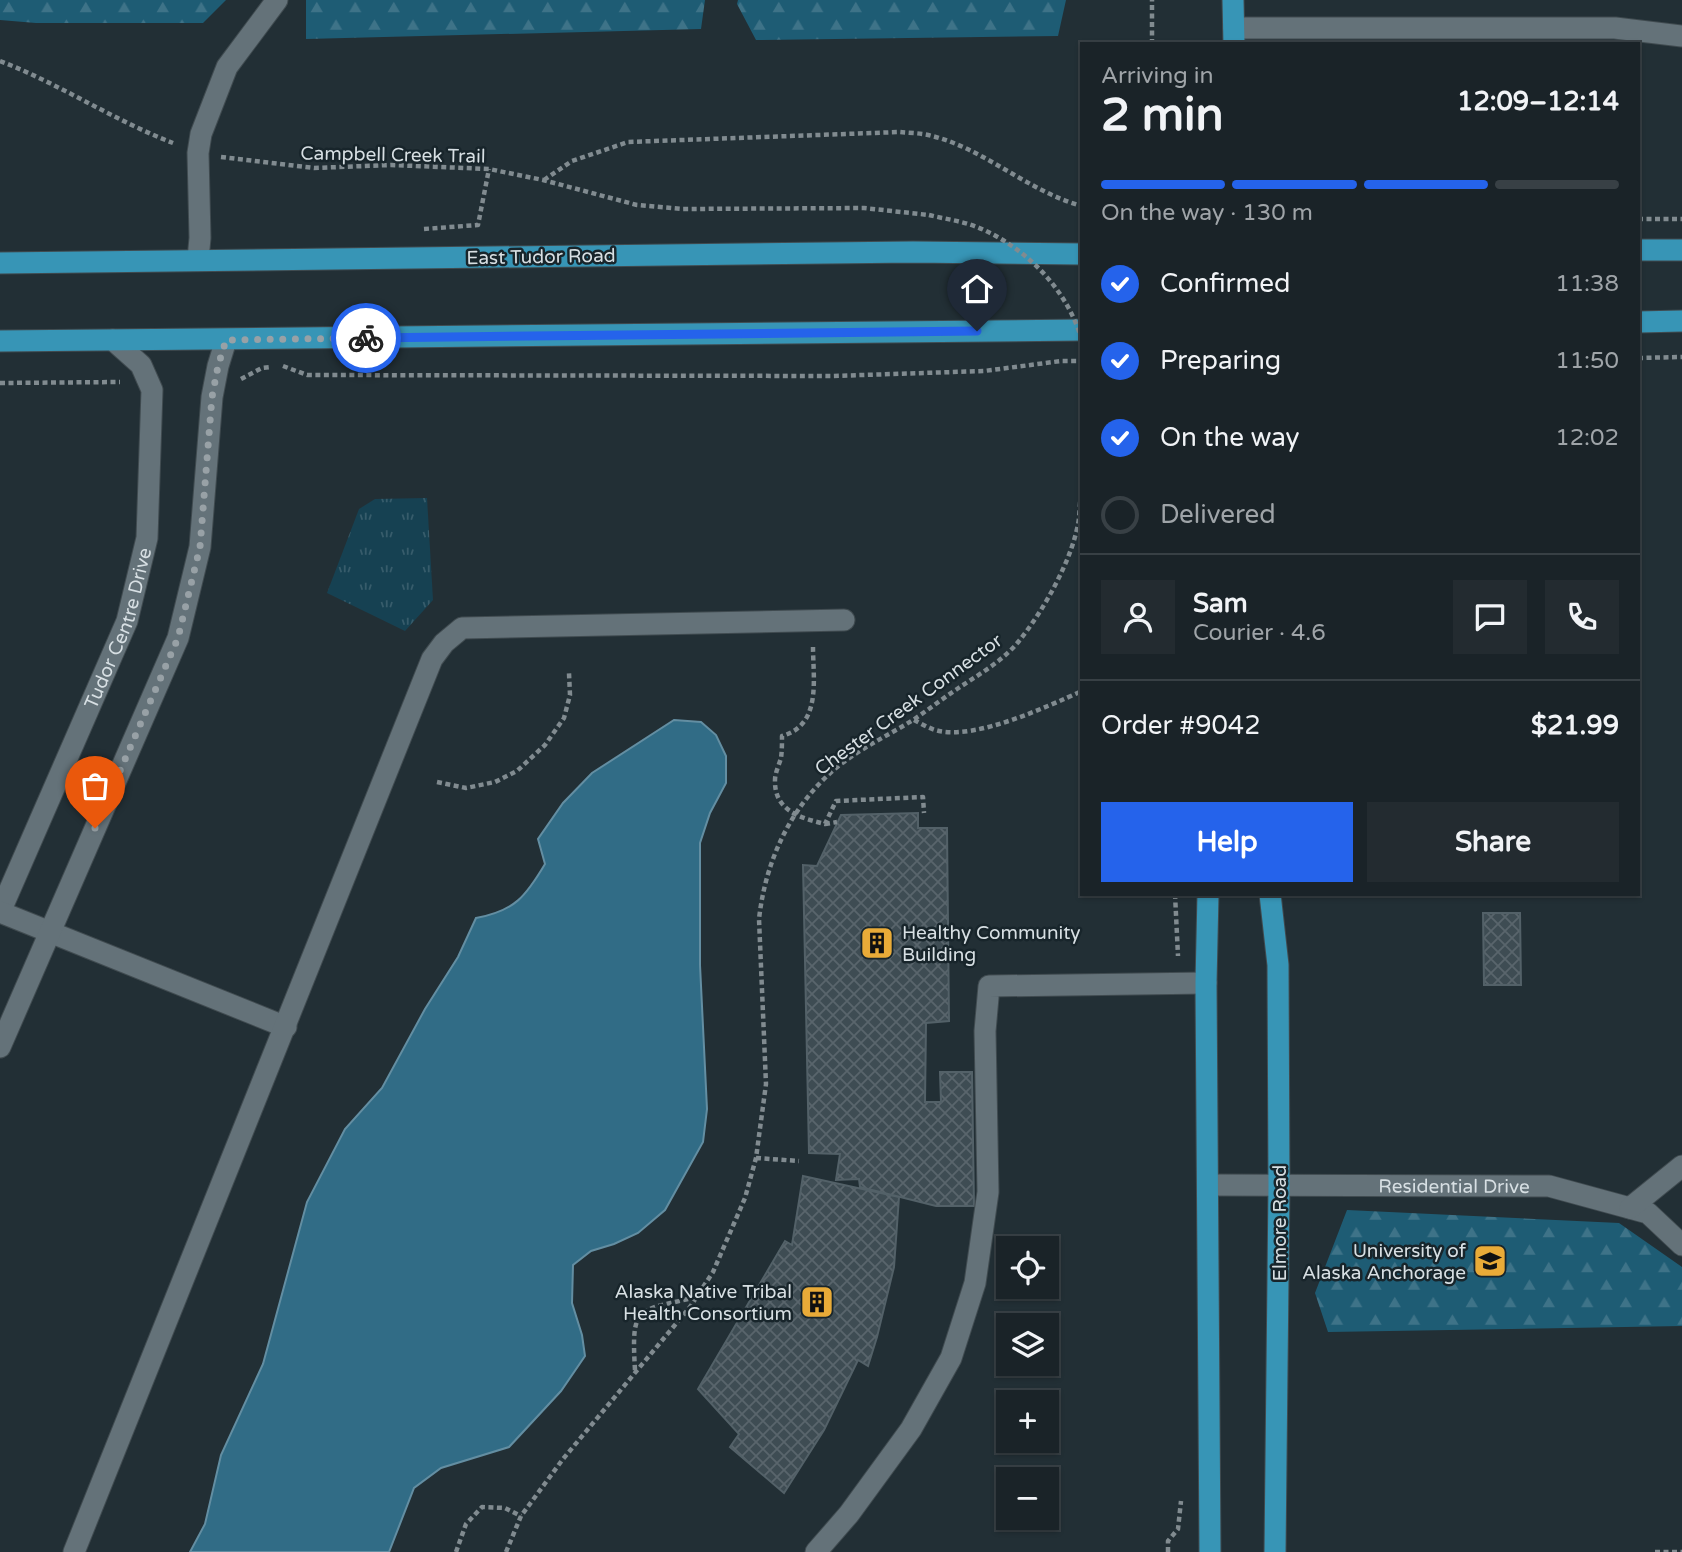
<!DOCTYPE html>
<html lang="en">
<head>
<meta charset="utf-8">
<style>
	:root { --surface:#1a2328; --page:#232b30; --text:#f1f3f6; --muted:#9fa4a8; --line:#384045; --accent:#2563eb }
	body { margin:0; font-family:"Varela Round",sans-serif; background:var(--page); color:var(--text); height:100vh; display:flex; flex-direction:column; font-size:26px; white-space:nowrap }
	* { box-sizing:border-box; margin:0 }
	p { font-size:23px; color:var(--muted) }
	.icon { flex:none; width:38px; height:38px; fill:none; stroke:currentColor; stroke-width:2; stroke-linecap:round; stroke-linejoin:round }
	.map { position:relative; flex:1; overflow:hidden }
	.drawer { position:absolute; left:1080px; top:42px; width:560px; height:854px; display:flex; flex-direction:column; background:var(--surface); border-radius:0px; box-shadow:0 2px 5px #0004,0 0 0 2px var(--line) }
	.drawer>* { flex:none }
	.fabs { position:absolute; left:996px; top:1236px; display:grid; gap:14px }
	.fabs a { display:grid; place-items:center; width:63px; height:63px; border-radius:0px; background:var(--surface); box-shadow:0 2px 5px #0004,0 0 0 2px var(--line); font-size:35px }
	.pin { position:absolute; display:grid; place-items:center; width:60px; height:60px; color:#fff; margin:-72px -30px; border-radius:50% 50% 50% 0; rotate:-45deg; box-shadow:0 0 7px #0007 }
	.pin .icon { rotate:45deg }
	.courier { position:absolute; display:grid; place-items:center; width:70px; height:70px; margin:-35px; border:5px solid #2563eb; border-radius:50%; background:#fff; color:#222; box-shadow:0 2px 9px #0007 }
	.headline em { font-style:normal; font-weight:800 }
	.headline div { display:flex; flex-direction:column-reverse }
	.headline { display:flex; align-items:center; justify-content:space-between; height:119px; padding:0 21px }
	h1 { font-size:46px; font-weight:800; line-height:52px }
	.bar { display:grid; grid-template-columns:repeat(4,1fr); gap:10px 7px; align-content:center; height:84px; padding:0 21px }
	.bar i { height:9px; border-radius:5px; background:var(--line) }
	.bar .current { background:var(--accent) }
	.bar p { grid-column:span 4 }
	.line { display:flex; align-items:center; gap:18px; padding:0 21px; border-top:2px solid var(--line) }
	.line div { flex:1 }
	.round { display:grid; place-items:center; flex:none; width:74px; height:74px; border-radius:0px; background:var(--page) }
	ol { padding:0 21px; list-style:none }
	li { display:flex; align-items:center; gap:21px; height:77px }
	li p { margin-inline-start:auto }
	li .icon { padding:7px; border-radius:50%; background:var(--accent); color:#fff; stroke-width:4 }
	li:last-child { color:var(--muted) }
	li i { width:38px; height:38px; border:4px solid var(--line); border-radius:50% }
	.primary-button { display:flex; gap:14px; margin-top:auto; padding:14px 21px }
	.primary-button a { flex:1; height:80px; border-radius:0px; background:var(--accent); color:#fff; font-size:28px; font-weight:800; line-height:80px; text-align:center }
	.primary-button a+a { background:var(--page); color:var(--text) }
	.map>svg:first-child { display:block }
</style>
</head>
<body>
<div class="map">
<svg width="1682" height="1552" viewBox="0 0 1682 1552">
	<defs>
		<pattern id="grass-tufts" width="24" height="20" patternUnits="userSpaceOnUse" patternTransform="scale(1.75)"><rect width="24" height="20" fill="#164152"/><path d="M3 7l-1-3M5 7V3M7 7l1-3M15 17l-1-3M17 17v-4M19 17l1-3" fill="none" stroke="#375c6b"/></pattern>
		<pattern id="forest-firs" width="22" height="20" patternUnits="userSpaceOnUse" patternTransform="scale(1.75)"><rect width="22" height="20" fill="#1e5c74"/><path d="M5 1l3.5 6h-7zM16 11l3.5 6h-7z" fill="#3e7388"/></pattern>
		<pattern id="building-cross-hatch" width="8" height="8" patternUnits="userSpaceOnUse" patternTransform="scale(1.75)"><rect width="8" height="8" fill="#3e4c53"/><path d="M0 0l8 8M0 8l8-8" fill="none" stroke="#59656c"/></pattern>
	</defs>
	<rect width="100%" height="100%" fill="#222f35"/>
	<path fill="url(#grass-tufts)" d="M427,498L433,600L405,631L327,593L359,509L375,499Z"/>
	<path fill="url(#forest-firs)" d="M0,0H226L203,23H36L0,20Z
		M306,0H705L701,29L306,39Z
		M738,0H1066L1058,36L756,40L737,4Z
		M1347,1210L1619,1223L1682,1267V1326L1328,1332L1315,1293Z"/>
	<path fill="#316c86" stroke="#638ea2" stroke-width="2" d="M674,720L701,722L716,735L726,756V783L710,813L700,843V965L707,1109L703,1142L665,1210L638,1233L614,1244L591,1251L573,1265L572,1303L582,1335L585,1356L561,1391L509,1447L441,1468L414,1488L389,1552H190L205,1524L221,1455L263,1364L307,1202L345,1129L382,1088L425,1009L458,957L476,918C515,911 526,896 545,864L538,839L563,803L592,773Z"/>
	<path fill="url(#building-cross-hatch)" stroke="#536168" stroke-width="2" d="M918,813V828H947L949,1021L926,1023L925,1102H941L940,1072H972L974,1206H936L860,1187L859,1179L836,1180L840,1154L809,1153L803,865L817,866L841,815Z
		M1483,913H1520L1521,985H1484Z
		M803,1176L899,1197L894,1267L877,1337L868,1366L858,1360L824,1430L784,1493L730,1447L739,1434L698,1389L785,1241L792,1245Z"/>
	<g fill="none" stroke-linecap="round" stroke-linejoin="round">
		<defs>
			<g id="minor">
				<path d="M1234,28H1615L1682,36"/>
				<path d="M198,259L200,238L198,153L201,134L227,67L277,0"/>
				<path id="s1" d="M0,912L127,621L147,538L152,390L141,365L113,340"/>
				<path d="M0,912L286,1027"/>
				<path d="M0,1047L178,638L200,547L212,397L218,366L226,340"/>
				<path id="s2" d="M1209,1185L1549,1186L1648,1213L1682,1245"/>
				<path d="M1630,1208L1682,1166"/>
				<path d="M74,1552L432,659L444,643L462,628L844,620"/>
				<path d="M816,1552L849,1514L911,1429L951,1358L975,1283L988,1192L985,1031L989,986L1206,983"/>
			</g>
			<path id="major" d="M1233,0L1234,44
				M1638,250H1682
				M0,263L913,252L1082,254
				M1638,322L1682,321
				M0,341L1082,330
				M1208,894L1206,983L1210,1552
				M1270,894L1278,965L1279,1186L1275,1552"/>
		</defs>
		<use href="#minor" stroke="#404b50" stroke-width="23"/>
		<use href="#major" stroke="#404b50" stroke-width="23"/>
		<path stroke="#818b90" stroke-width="4.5" stroke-dasharray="5 3.5" stroke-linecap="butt" d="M1152,44V0
			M0,61C60,84 113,120 173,143
			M221,157L314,168L391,165L489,169L543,180L637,205L683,209L864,208L929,215
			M544,180L572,161L628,142L900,132C910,133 922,133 932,136C985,149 1029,192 1082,206
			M1638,219H1682
			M424,229L478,225L489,169
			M1638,358L1682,357
			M283,366L307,375L832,376L984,371L1061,361H1082
			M241,379L262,368L271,367
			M0,383L120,382
			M813,647C813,679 822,725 782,736C782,743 782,751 781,758C779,765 775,773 775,780C774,811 801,818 825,824L836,801L923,797L924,813
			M914,720C922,724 930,729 939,731C978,739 1046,707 1082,691
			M437,782L466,788L495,782L517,771L545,745L564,718L570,695L569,673
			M825,824L837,822
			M1175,894L1178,956
			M756,1158L799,1161
			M635,1370C631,1303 637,1312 696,1297
			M456,1552L466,1524L482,1507L505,1508L521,1516
			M506,1552L521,1516L563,1459L690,1307L713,1272L745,1198L756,1158L766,1084L759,919C765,866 786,816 825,778C850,753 884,738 913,720C928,710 942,699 957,689C978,675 1003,661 1019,641C1044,610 1074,557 1079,518C1080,504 1081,489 1082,475
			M1168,1552V1541L1178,1529L1181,1501
			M1655,1552H1682"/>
		<use href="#minor" stroke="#647279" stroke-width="21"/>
		<use href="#major" stroke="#3795b6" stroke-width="21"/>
		<path stroke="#818b90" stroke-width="4.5" stroke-dasharray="5 3.5" stroke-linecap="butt" d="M929,215C945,219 962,221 977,227C1026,247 1068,290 1082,341"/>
	</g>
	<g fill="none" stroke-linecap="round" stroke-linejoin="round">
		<path stroke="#98a1a6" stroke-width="7" stroke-dasharray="0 12.6" d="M95,828L178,638L200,547L212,397L218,366L226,340L366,338"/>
		<path stroke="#2563eb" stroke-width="9" d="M366,338L977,331"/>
	</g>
	<defs>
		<symbol id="building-square" viewBox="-11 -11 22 22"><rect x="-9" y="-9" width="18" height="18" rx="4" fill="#e9ab38" stroke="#18252b"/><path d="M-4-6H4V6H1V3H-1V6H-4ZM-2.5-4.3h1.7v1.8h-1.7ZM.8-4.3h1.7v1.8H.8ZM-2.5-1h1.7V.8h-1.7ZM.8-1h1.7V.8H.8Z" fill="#111"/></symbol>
		<symbol id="university-square" viewBox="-11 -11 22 22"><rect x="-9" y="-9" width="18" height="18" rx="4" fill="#e9ab38" stroke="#18252b"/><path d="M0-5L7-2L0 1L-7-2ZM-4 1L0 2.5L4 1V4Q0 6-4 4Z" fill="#111"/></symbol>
	</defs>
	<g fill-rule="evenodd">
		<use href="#building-square" x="858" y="924" width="38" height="38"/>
		<use href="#university-square" x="1471" y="1242" width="38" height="38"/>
		<use href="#building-square" x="798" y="1283" width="38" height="38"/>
	</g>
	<g text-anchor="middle" stroke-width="5" stroke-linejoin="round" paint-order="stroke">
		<g font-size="19" fill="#d7dfe3" stroke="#18252b">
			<text transform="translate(393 154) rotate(1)" y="7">Campbell Creek Trail</text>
			<text transform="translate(541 256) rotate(-1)" y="7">East Tudor Road</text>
			<text dy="7" stroke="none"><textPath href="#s1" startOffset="308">Tudor Centre Drive</textPath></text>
			<text transform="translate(908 704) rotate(-36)" y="7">Chester Creek Connector</text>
			<text dy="7" stroke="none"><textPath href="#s2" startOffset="245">Residential Drive</textPath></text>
			<text transform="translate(1279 1223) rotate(-90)" y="7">Elmore Road</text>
		</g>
		<g font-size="19" fill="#d7dfe3" stroke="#18252b" text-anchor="end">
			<text x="902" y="939" text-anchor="start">Healthy Community<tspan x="902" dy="22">Building</tspan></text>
			<text x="1466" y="1257">University of<tspan x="1466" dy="22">Alaska Anchorage</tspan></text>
			<text x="792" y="1298">Alaska Native Tribal<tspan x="792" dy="22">Health Consortium</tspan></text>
		</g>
	</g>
</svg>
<div class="fabs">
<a><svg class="icon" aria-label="locate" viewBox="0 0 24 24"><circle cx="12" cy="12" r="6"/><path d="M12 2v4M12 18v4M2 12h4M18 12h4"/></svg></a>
<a><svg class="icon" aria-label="layers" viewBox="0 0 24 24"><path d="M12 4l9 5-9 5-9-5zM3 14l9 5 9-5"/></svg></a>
<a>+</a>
<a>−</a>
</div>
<div class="pin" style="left:95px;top:828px;background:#ea580c"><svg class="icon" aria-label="bag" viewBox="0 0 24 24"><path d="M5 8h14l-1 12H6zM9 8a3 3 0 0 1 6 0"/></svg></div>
<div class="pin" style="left:977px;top:331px;background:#1f2937"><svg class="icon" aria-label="home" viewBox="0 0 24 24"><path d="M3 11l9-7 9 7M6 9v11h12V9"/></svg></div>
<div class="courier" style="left:366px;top:338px"><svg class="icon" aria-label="bike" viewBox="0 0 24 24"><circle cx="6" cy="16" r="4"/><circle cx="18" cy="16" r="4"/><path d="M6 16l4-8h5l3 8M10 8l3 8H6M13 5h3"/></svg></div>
<section class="drawer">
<div class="headline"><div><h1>2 min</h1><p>Arriving in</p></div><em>12:09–12:14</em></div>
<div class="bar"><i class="current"></i><i class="current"></i><i class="current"></i><i></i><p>On the way · 130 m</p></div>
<ol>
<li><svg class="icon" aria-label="check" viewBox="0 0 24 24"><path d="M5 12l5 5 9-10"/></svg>Confirmed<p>11:38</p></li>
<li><svg class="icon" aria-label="check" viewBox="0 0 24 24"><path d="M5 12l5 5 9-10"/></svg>Preparing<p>11:50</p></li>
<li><svg class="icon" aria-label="check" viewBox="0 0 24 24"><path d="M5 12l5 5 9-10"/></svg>On the way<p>12:02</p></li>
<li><i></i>Delivered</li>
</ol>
<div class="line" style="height:126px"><a class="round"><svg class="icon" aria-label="person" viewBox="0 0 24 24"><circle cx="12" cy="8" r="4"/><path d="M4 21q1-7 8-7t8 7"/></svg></a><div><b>Sam</b><p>Courier · 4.6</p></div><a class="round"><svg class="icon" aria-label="chat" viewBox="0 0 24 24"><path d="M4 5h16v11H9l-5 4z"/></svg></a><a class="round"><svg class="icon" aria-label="phone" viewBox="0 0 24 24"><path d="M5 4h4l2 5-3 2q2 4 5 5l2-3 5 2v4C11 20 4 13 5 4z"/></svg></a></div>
<div class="line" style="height:91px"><div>Order #9042</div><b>$21.99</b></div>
<div class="primary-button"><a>Help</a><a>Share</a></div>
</section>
</div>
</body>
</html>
